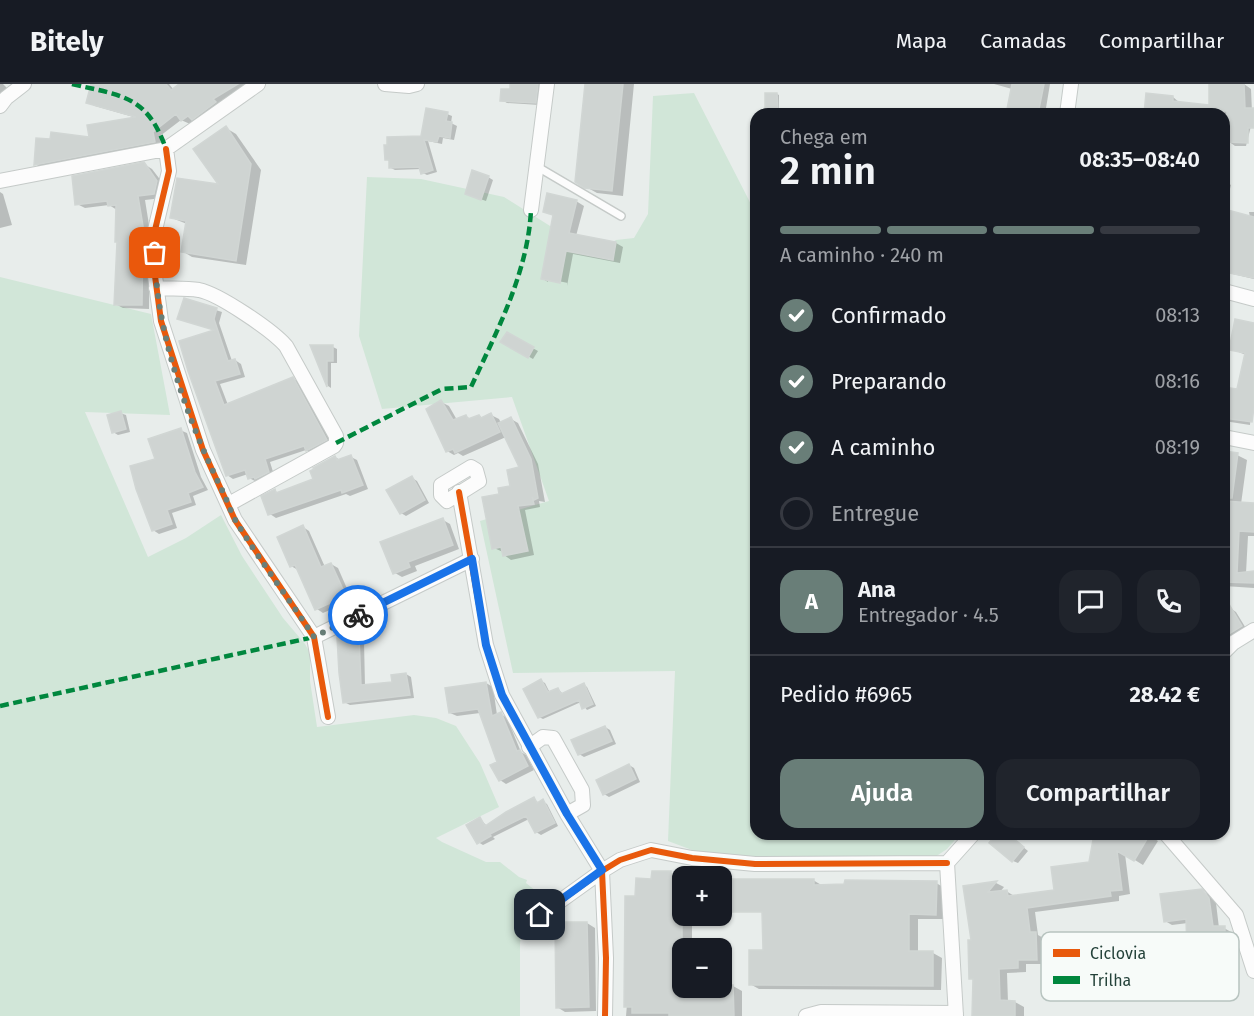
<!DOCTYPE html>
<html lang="pt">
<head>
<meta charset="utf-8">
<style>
	:root { --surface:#171b24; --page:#20242c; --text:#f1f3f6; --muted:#9ea1a6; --line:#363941; --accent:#697e78 }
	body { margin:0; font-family:"Fira Sans",sans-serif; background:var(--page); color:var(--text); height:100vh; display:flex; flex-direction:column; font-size:22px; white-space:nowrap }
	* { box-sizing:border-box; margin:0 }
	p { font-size:20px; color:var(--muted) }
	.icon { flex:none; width:33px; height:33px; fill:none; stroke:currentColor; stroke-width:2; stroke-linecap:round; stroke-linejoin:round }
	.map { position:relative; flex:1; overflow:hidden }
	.panel { position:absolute; left:750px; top:24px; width:480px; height:732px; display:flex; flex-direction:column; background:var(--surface); border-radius:18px; box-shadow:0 2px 4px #0004 }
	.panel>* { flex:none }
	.fabs { position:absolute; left:672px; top:782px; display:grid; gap:12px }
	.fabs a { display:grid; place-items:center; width:60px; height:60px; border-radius:12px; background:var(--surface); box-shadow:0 2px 4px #0004; font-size:30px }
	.pin { position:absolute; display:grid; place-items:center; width:51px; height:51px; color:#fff; margin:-26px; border-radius:12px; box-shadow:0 3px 9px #0006 }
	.courier { position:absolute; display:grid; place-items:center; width:60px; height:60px; margin:-30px; border:4px solid #1a73e8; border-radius:50%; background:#fff; color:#222; box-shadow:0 2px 8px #0007 }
	.head em { font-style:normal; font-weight:600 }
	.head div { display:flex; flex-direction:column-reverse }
	.head { display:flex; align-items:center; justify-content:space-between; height:102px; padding:0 30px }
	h1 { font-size:39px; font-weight:600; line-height:45px }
	.bar { display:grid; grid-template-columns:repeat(4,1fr); gap:9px 6px; align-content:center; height:72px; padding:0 30px }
	.bar i { height:8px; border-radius:4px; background:var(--line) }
	.bar .on { background:var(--accent) }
	.bar p { grid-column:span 4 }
	.line { display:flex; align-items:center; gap:15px; padding:0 30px; border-top:2px solid var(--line) }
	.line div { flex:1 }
	.round { display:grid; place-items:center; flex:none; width:63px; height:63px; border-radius:18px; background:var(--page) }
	ol { padding:0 30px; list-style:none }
	li { display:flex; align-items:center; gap:18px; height:66px }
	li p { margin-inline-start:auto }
	li .icon { padding:6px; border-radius:50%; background:var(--accent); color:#fff; stroke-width:4 }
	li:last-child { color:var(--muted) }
	li i { width:33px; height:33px; border:3px solid var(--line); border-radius:50% }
	.button { display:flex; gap:12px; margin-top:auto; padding:12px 30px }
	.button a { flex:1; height:69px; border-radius:18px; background:var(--accent); color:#fff; font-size:24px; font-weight:600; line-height:69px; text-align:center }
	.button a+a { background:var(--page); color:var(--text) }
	header { display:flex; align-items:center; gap:36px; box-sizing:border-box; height:84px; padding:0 30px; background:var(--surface); border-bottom:2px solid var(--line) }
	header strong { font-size:28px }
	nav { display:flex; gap:33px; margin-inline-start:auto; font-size:21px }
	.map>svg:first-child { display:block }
</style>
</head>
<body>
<header>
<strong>Bitely</strong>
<nav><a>Mapa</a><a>Camadas</a><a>Compartilhar</a></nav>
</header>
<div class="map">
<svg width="1254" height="932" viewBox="0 0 1254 932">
	<rect width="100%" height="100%" fill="#e8edeb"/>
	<path fill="#d1e6d8" d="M694,9L756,130V750H960L947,765L932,775L708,772L668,757L675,587L513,589L480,437L549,417L512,313L382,325L359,252L367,93L421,95L504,113L593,169L616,156L634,154L648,130L653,12Z
		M0,193L151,230L170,331L85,328L148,473L186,454L221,431L242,472L283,534L305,560L310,569V597L317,643L414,631L436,634L456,642L480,679L499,723L436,754L442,758L486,778H500L519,793L527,796L526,799L546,815L522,839L520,860V932H0Z"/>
	<path fill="#0003" d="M0,0H3L9,6L0,17Z
		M126,0H169L174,6L182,0H252L200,39L195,36L190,40L181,36L160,52L161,62L42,84L35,80L52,56L91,54L137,34L95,22L87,18Z
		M512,0H542L540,21L507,19L502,16L511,7Z
		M586,0H634L623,112L597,109L577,98Z
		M994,0H1050L1045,30H1003L1004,28L1008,29L1012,5Z
		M1244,0L1251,5L1252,28L1254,30L1246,62H1235L1228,57V50H1224V30H1145L1173,13L1180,19L1211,23Z
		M777,10L779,11V28H769L767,27Z
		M787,28L829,30H787Z
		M447,30L452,32L451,39L457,42L454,56L443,54L442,60L428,57L437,88L427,91L423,89L422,85L395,86L391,84V78L386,75L423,54Z
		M226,44L236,50L261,86L246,181L192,173L182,167L187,140L172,134L221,103Z
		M144,80L152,85L165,102L162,114L145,116L150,147L149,225L123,224L115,220L118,159L117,126L109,121L85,124L77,120Z
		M488,93L493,96L486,117L466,110Z
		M1224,97L1231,101L1226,120L1230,123L1229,128L1250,133L1249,128H1254V195L1224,188Z
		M0,108L3,110L12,141L0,144Z
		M576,117L584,122L576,152L616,159L623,163L620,179L573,170L567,202L550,199L567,202L568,199L548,195V198L543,195L554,132L544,127Z
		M185,216L222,228L219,239L232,277L235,276L241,280L245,293L220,300L228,321L293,294L298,298L332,358L313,369L306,366L270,378L274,391L259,396L255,397L249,394L248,390L233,395L227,391L189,286L216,247L179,234Z
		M1254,241V328L1251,327L1250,341L1224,337V305L1239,307L1246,271L1231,265Z
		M507,250L538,267L533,275L503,258Z
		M313,263H333L337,265V279H331V304L328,302Z
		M441,318L449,322L457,336L466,332L472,336L479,332L483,334L491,331L499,335L501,339L511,335L518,339L538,380L545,418L539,417L540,423L525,426L534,471L511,476L504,471L503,468L494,464L501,411L511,403L521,385L506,353L463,372L458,369L454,371L447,367Z
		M120,329L126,331L130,348L118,351L113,348Z
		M180,346L187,349L201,393L208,406L193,412L196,421L172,429L177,444L159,450L153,446L157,376Z
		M1224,369L1237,371L1247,376L1241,420L1254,421V452H1248L1246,489L1254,488V504L1224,502Z
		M335,373L340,376L351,373L357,376L368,405L350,412L346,410L276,434L270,430L275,407L279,409L315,396Z
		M412,394L417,397L429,419L406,432L401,429Z
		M443,436L450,440L459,465L415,482L417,487L402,493L395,489Z
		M303,443L309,447L325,483L331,480L338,484L352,516L323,529L317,525L298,486L291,482Z
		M1230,524L1236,528L1247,546L1224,560V525Z
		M359,554L364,557L365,602L394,599L406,590L411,593L414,614L350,621L344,618Z
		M541,597L545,599L550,609L558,605L563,610L584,601L587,603L596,622L587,626L581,618L543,635L539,633Z
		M486,599L493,603L497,631L501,630L507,634L521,668L526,671L534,686L506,700L500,696L499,678L480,629L457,632L450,629Z
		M605,643L610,646L616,660L584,673L579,670Z
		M629,681L634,684L640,698L609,713L604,710Z
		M534,715L539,719L542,717L547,720L558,742L541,751L536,748L529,735L493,753L495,755L483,761L478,758L480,735L487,742Z
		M998,750H1007L1028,767L1018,779L1013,777Z
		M1115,750H1147L1158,757L1143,781L1125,770L1130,810L1119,812V817L1035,828L1038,851L1045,855V880H1026V888L1007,889L1008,918H1015L1024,923V932H974V896L970,894L973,858L965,803L996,799L1004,803L1000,808L1006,807L1016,813L1055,807L1090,780Z
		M671,789L683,792L682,831H692V864H682V903L733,902L742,907V932H626L636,814L653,796Z
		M722,796H813L823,802L936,799L945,804L944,835H918V869H933L942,874L941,906L759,905L750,900L764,867L780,820L722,819Z
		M1201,806L1209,811L1216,819L1219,844H1224L1231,848L1232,869L1196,870L1189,866L1188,839L1172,841L1165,837Z
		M587,839L595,844L596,927L565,928L557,923Z"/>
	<path fill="#cfd4d2" stroke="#d1d6d4" stroke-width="1.5" d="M91,0H166L171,6L179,0H238L213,15L216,18L192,36L188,32L181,37L176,30L153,48L155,58L34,81L36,54L50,55L51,48L89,53L87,41L136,33L86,19Z
		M510,0H538L536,19L500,17L501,5H510Z
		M585,0H623L612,107L584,104L575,98Z
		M1012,0H1044L1038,30H1006Z
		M1209,0H1244L1245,24H1254V44H1248V59L1226,58L1227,27H1215V30H1144L1146,9L1173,12V17L1209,21Z
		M765,9H777L778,28H765Z
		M426,24L448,28L446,37L452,38L450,54L439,52L437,58L424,56L433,86L421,90L419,83L389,84V76H385L384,61H387V53L421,52Z
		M226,42L251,80L236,177L181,168L186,137L170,134L177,94L218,100L193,65Z
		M144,78L157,97L154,110L138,112L143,142L142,221H114L117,158H115L116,121L108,122L107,117L75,121L72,92Z
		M472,86L489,92L481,116L465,110Z
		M547,109L577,116L569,149L616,158L613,176L566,167L560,199L541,195L553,131L543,128Z
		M1224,125L1254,133V194L1224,188V156L1227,142H1224Z
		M184,214L217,224L214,235L228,277L235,275L240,290L215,297L224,321L293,293L327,356L306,367L304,362L265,375L269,388L255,395L254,393L248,395L245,386L226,392L188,287L179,257L214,246L177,235Z
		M1235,235L1254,239V323L1252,338L1224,334V303L1237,305L1245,269L1229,266Z
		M507,248L534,263L528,274L500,258Z
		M310,261H333V277H327V303Z
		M441,316L453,336L466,331L468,335L479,331L481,334L491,329L500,348L455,369L453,365L446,368L426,325Z
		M121,327L126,345L112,349L107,331Z
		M511,333L531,375L538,414L534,416L532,413L534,420L518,422L528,467L503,472L501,463L492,465L482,413L499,410L498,404L510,402L507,386L519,383L498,339Z
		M181,344L195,388L203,403L188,409L191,418L167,426L172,440L152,447L136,405L130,382L155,375L148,355Z
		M1224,367L1238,369L1232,414H1224Z
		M351,371L363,401L342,409L341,406L268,431L261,412L275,405L276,409L313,395L310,387L314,385L313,384L335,372L337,376Z
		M412,392L425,416L400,430L386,406Z
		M1224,417L1254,419V448L1239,447L1237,489L1254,487V499L1224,498Z
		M443,434L453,461L408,478L410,483L393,490L380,458Z
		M303,441L321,483L331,479L346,512L315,526L295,481L290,483L277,453Z
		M1224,512L1242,542L1224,553Z
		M359,552L361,601L392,598L391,591L406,589L410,611L343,619L339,589L337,553Z
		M541,595L548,608L558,604L561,610L584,599L593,620L582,625L579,616L538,634L523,605Z
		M486,598L492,632L501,628L517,667L520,666L528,682L499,697L490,681L497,678L478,625L449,629L445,604Z
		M605,642L612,657L578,671L571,656Z
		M629,680L636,695L603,711L596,696Z
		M534,713L537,719L543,715L555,739L535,749L526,732L490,750L491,752L477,760L466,741L480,733L485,742L506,728Z
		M996,750H1008L1024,763L1012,778L989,759Z
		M1094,750L1111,752L1113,750H1150L1134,777L1117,767L1122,806L1110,807L1111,812L1027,824L1030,848H1036L1037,876H1018V884L999,885L1000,916L1015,917V932H972L973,895H969L968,856H971L963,802L997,797L988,808L1007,806L1008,812L1054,806L1051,783L1089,778Z
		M652,787H671V790H682V903H722V901H733L734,932H669V929H632V923H624L625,812H635L636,794L651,795Z
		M722,795H814V801L844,800L845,796L937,797L936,831L909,830V867H933V902L749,901V866H763L762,828H722Z
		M1202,805L1209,814L1213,842H1225V866L1187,867L1186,835L1164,838L1160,810Z
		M555,838H587L589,923L556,924Z"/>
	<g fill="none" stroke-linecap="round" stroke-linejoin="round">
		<defs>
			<path id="service" d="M536,82L621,132"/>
			<path id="minor" d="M385,0L409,2L417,0
				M0,22L6,14L24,0
				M1067,30L1071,0
				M166,65L169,87L155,146V192L161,237L203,366L235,436L314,553L328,633
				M0,97L166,65L258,0
				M531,126L547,0
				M156,204C170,205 185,204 199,206C219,210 272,246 286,262L336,352V359L334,362L229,420
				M1224,207L1254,215
				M1224,353L1254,359
				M471,383L476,386L479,397L447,417L441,411V401Z
				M459,408L486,561L502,611L567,730L602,787L606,874L605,932
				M314,553L472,475
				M1224,568L1233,559L1254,546
				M529,663L543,653L553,654L582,706L583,721L567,730
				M1166,750L1236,831L1254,887
				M524,843L602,787L620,776L651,766L692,774L755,780L947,779
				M806,932L821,928L956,929
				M956,932L947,779L973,750"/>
		</defs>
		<use href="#service" stroke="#c5cac8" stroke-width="10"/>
		<use href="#minor" stroke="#c5cac8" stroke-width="16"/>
		<use href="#service" stroke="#fcfcfc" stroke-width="7"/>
		<use href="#minor" stroke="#fcfcfc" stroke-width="14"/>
		<path stroke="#00873e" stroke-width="4.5" stroke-dasharray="9 4.5" stroke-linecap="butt" d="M72,0C122,12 147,11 166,65
			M336,359L442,305L471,303C497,247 528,188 531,126
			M0,622L314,553"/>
		<defs>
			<path id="cycleway" d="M166,65L169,87L155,146V192L161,237L203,366L235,436L314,553L328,633
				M459,408L486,561L502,611L567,730L602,787L606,874L605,932
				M524,843L602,787L620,776L651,766L692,774L755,780L947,779"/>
		</defs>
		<use href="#cycleway" stroke="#f7fbf9" stroke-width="10"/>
		<use href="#cycleway" stroke="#e8590c" stroke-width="6"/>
	</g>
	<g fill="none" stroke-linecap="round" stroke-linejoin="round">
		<path stroke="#697e78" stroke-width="6" stroke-dasharray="0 10.8" d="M155,169C155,245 188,338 222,406C227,416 231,429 237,439C261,478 289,515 314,553L358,531"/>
		<path stroke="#1a73e8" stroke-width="8" d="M358,531L472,475L486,561L502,611L567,730L602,786L540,831"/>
	</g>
	<rect x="1041" y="848" width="198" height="69" rx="9" fill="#f7fbf9" stroke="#b8c4c0" stroke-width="1.5"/>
	<rect x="1053" y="865" width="27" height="8" fill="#e8590c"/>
	<rect x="1053" y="892" width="27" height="8" fill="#00873e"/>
	<g font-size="16" fill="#24423a">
		<text x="1090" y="875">Ciclovia</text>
		<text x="1090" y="902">Trilha</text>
	</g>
</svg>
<div class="fabs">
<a>+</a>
<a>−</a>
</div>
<div class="pin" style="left:155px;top:169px;background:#ea580c"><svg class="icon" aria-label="bag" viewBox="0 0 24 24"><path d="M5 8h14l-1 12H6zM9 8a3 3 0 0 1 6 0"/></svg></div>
<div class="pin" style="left:540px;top:831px;background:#1f2937"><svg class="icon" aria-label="home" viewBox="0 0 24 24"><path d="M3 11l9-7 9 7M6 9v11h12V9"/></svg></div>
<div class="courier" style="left:358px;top:531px"><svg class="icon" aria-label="bike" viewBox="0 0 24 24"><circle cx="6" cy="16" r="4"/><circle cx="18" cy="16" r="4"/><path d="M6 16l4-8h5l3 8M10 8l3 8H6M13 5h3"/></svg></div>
<section class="panel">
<div class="head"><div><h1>2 min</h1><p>Chega em</p></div><em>08:35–08:40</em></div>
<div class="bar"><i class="on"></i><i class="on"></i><i class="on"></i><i></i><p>A caminho · 240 m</p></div>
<ol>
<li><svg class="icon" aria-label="check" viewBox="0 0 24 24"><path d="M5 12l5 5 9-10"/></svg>Confirmado<p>08:13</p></li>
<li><svg class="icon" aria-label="check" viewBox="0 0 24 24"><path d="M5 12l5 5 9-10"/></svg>Preparando<p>08:16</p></li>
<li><svg class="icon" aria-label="check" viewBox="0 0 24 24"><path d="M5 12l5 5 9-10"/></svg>A caminho<p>08:19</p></li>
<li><i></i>Entregue</li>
</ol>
<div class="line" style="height:108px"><b class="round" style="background:var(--accent);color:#fff">A</b><div><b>Ana</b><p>Entregador · 4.5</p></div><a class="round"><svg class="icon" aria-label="chat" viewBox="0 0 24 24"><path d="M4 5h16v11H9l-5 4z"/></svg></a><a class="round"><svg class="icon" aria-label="phone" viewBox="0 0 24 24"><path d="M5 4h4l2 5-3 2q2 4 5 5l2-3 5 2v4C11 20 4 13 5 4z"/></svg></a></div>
<div class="line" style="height:78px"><div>Pedido #6965</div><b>28.42 €</b></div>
<div class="button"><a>Ajuda</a><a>Compartilhar</a></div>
</section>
</div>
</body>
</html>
